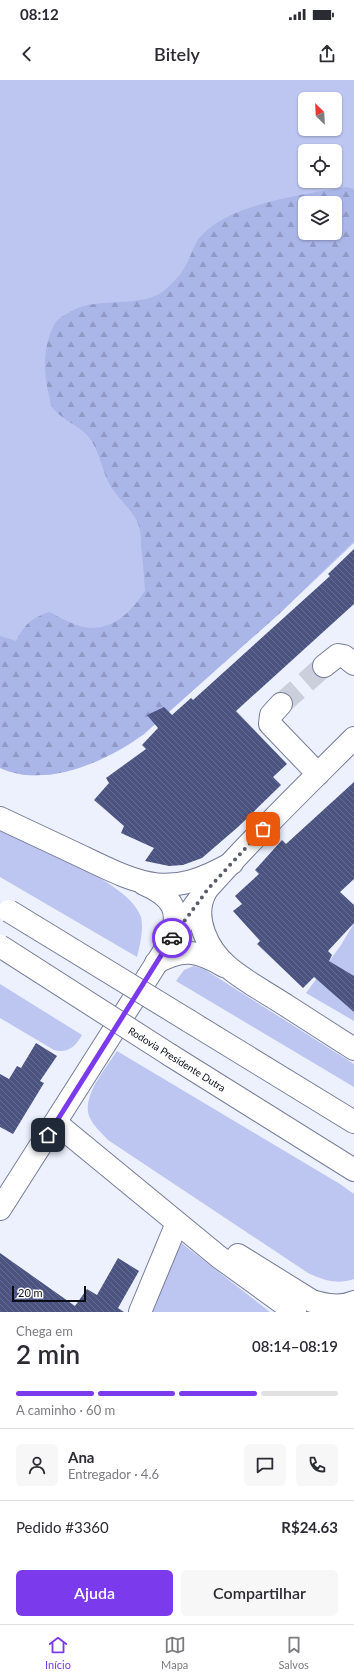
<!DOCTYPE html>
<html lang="pt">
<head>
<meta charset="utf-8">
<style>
	:root { --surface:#fff; --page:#f7f7f7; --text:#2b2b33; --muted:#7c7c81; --line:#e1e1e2; --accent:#7c3aed }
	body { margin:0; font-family:Lato,sans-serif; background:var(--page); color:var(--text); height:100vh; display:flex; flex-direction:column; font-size:15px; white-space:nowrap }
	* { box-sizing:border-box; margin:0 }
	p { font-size:13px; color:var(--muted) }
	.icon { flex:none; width:22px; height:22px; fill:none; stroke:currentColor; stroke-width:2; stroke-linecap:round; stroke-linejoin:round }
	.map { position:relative; height:1232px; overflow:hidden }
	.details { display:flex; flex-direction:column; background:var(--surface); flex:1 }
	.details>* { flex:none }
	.needle { width:26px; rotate:336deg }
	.buttons { position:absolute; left:298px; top:12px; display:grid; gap:8px }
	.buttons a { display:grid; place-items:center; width:44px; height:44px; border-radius:6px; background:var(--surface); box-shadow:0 1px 3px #0004; font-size:20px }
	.scale { position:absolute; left:12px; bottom:10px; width:74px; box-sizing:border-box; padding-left:4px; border:2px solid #0b0d17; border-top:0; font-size:11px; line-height:14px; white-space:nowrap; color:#0b0d17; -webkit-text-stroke:3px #fff; paint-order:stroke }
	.pin { position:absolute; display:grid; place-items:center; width:34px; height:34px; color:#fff; margin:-17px; border-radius:8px; box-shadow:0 2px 6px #0006 }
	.courier { position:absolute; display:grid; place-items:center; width:40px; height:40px; margin:-20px; border:3px solid #7c3aed; border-radius:50%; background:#fff; color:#222; box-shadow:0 1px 5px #0007 }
	.headline em { font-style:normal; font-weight:600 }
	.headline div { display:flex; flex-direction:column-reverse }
	.headline { display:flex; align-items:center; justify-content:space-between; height:68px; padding:0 16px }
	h1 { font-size:26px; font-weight:600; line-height:30px }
	.bar { display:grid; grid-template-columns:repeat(4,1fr); gap:6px 4px; align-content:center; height:48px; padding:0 16px }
	.bar i { height:5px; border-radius:3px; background:var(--line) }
	.bar .selected { background:var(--accent) }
	.bar p { grid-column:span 4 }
	.line { display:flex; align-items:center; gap:10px; padding:0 16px; border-top:1px solid var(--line) }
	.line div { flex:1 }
	.round { display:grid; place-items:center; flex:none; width:42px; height:42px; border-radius:6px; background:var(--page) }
	.button { display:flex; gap:8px; margin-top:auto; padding:8px 16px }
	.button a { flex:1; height:46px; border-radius:6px; background:var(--accent); color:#fff; font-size:16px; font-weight:600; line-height:46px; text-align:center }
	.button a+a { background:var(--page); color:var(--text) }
	.status { display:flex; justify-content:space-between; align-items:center; height:28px; padding:0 20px; background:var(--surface); direction:ltr }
	.status svg { height:11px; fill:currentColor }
	header { display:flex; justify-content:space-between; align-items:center; height:52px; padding:0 16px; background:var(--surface); font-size:18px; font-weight:600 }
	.dock { display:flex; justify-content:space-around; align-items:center; height:56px; border-top:1px solid var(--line); background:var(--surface); font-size:11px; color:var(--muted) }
	.dock a { display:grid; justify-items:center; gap:2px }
	.dock .selected { color:var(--accent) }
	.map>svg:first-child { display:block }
</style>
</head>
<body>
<div class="status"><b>08:12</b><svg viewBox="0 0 49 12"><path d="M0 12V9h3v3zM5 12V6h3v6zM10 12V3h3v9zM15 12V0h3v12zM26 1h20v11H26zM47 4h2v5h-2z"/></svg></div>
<header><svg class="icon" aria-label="back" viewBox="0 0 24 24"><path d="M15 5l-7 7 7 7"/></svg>Bitely<svg class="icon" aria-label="share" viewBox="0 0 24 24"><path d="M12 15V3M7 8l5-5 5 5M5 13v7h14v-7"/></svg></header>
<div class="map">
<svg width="354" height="1232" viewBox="0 0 354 1232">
	<defs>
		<pattern id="forest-firs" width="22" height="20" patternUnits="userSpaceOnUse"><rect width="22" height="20" fill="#aab5e8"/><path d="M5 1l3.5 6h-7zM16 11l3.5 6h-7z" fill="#919ac6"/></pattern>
		<pattern id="building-back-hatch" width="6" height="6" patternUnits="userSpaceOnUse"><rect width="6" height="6" fill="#4b5481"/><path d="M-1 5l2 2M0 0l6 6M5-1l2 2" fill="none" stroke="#666c8f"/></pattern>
	</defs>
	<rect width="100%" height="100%" fill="#edf1fe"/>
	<path fill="#bcc6f1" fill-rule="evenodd" d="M0,0H354V463L280,533L144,654C107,681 46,709 0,688ZM305,19H335V49H305ZM305,71H335V101H305ZM305,123H335V153H305Z
		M0,751C34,766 130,802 141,837C144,850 140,864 137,877L0,797Z
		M354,843V941L306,913L341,865Z
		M194,886L204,889L354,984V1007L176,901L184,890Z
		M0,904L82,955C76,966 68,974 54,970L0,938Z
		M117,971L340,1104L354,1114V1199C337,1205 323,1200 308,1193L108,1060C102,1053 94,1047 90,1038C80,1018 106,988 117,971Z
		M180,1162L270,1232H153Z"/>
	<path fill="url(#forest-firs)" fill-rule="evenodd" d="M346,107L354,109V461L280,533L144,654C107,681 46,709 0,688V556L16,561C25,544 30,539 49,532C62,538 76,547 90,548C116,549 133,529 145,511C144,496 143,481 141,466C141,460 141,452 139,446C134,431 120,421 111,407C102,392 101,375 91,360C81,345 62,341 52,327C50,324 50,318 49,315C43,292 43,266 54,245C56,240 63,236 68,233C92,216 134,228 159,214C170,207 181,195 187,183C192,173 195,161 204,153C234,123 306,114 346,107ZM305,123H335V153H305Z"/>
	<path fill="url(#building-back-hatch)" d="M354,469V524L236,631L287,684L273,697L281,705L238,747L202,778L183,785L169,786L145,781L154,768L121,753L124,746L94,720L109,703L106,698L146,669L142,665L158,648L147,635L164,627L172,635L191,618L193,620L330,496L328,494Z
		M354,702V799L340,812L354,825V843L328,871L332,875L329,881L354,896V932L314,897L303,908L257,864L260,861L233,831L242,824L235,816L259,794L255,790L282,760L286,764Z
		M36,963L57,976L40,1001L44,1003L13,1054L0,1047V994L9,999L17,986L21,988Z
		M0,1173L75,1226L87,1209L97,1215L118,1178L139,1191L118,1228L124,1232H0Z"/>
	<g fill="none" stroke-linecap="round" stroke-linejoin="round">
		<path stroke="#cbcfdb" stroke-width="22" stroke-dasharray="22 11" stroke-linecap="butt" d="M281,624L324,586"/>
		<defs>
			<path id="minor" d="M324,586L338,575L344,576L354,584
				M281,624L271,635L270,644L318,694
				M140,1232L177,1143"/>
			<path id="major" d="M0,1129L170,862C182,844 194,824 209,807C255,755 305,707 354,658"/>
			<path id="highway" d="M0,738C28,751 55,764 83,777C143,806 169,819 232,783
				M144,804C174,817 181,831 170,862
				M205,813C192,838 208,870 228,887C246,902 267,913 287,926C309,940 332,955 354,969
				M156,883C183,867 198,871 224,886
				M189,941L354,1042
				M170,975L354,1090
				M56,1043L219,1177L295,1232
				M238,1175L312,1221C326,1225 340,1228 354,1222"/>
		</defs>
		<use href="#minor" stroke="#767c99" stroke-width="24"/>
		<use href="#major" stroke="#767c99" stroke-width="24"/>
		<use href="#highway" stroke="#767c99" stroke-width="24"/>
		<use href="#minor" stroke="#fff" stroke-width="22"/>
		<use href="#major" stroke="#fff" stroke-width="22"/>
		<use href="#highway" stroke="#fff" stroke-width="22"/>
		<defs>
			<path id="highway-bridge" d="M9,831L189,941
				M0,866L170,975"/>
		</defs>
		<use href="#highway-bridge" stroke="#767c99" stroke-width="24" stroke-linecap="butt"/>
		<use href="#highway-bridge" stroke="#fff" stroke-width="22"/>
	</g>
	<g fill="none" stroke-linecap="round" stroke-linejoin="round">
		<path stroke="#5a5d68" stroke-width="4" stroke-dasharray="0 7.2" d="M172,858L208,809L263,749"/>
		<path stroke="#7c3aed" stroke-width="5" d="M48,1055L172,858"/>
	</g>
	<g text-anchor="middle" stroke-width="4" stroke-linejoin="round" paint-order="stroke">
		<g font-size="10" fill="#0b0d17" stroke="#fff">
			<text transform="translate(177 979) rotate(32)" y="4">Rodovia Presidente Dutra</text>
		</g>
	</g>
</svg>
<div class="buttons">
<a><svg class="needle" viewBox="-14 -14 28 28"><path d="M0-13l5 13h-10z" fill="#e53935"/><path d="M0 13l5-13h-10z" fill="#7c7c81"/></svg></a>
<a><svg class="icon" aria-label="locate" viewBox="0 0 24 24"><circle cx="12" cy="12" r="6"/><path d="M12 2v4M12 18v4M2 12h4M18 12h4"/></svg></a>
<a><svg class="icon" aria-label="layers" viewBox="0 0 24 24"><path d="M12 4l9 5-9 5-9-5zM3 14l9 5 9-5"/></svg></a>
</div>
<div class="scale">20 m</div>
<div class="pin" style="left:263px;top:749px;background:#ea580c"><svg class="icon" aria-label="bag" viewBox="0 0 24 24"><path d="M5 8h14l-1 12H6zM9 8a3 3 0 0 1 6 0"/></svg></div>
<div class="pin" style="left:48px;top:1055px;background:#1f2937"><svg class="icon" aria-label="home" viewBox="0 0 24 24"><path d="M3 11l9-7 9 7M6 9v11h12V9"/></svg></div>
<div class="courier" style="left:172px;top:858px"><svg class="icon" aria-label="car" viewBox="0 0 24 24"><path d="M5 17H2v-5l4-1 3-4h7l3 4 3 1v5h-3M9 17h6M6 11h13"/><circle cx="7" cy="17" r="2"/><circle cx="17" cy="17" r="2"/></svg></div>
</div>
<section class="details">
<div class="headline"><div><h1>2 min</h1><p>Chega em</p></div><em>08:14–08:19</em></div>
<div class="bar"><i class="selected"></i><i class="selected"></i><i class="selected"></i><i></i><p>A caminho · 60 m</p></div>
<div class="line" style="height:72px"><a class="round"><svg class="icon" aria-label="person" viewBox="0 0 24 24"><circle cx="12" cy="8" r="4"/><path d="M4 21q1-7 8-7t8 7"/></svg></a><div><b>Ana</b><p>Entregador · 4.6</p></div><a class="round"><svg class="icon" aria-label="chat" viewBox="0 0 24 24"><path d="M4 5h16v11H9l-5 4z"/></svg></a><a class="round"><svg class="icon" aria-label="phone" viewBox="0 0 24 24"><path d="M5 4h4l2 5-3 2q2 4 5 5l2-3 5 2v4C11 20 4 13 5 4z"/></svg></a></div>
<div class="line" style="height:52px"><div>Pedido #3360</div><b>R$24.63</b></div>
<div class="button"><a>Ajuda</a><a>Compartilhar</a></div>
</section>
<nav class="dock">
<a class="selected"><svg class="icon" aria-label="home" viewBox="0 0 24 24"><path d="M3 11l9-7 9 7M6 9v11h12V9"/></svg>Início</a>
<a><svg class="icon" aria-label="map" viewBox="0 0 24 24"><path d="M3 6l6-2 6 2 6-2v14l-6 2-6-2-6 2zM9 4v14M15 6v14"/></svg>Mapa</a>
<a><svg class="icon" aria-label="saved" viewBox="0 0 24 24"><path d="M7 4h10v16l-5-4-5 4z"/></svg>Salvos</a>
</nav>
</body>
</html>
